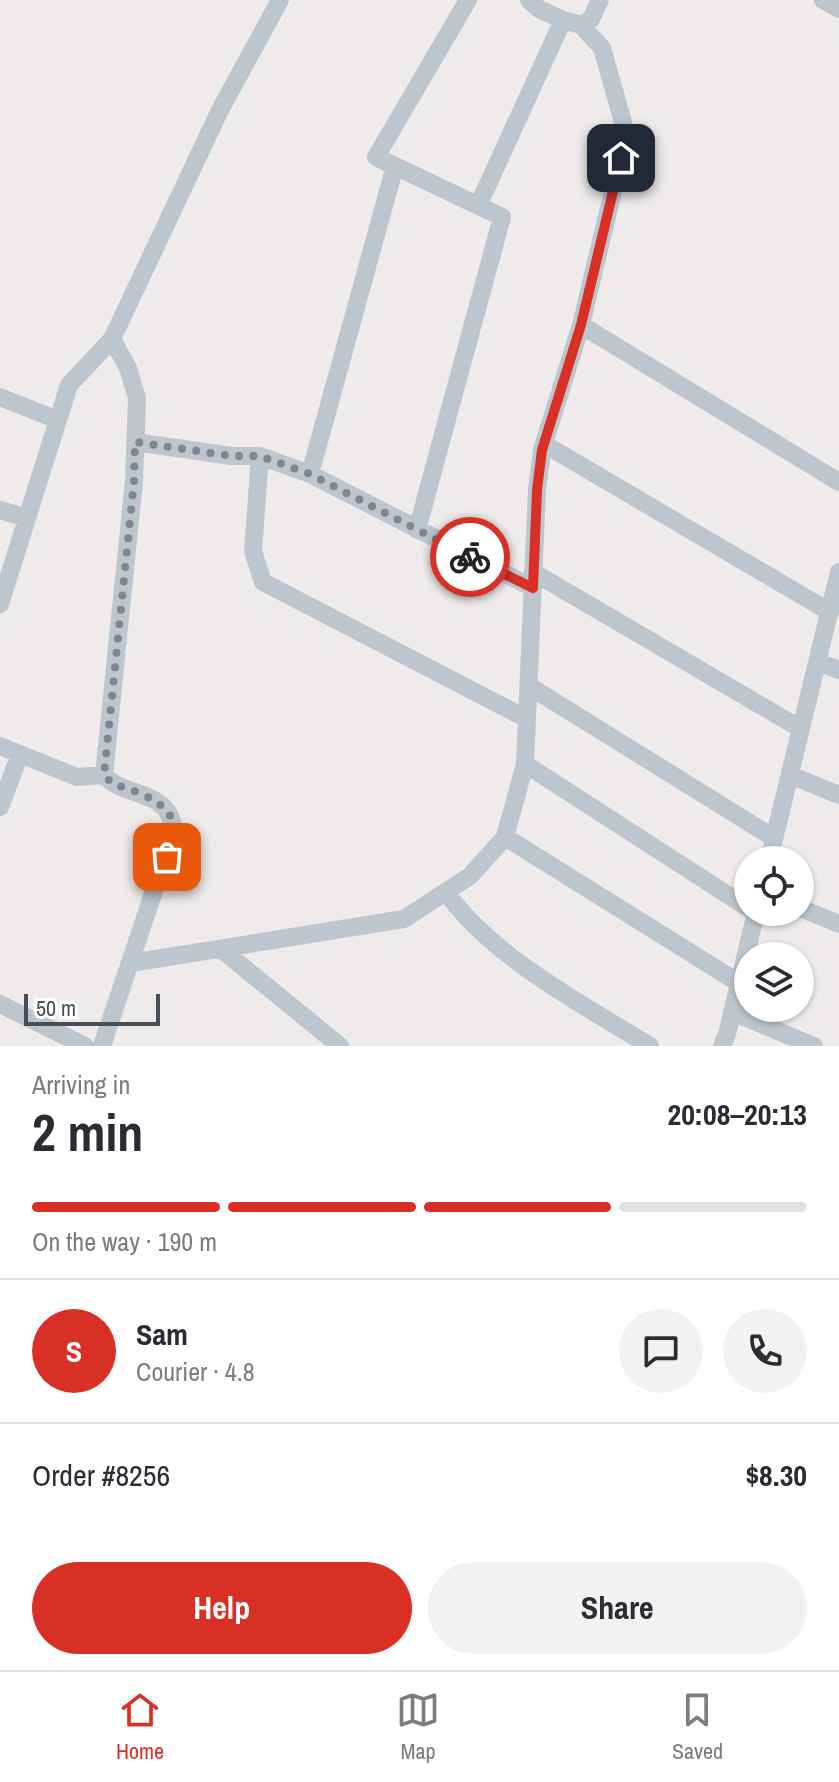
<!DOCTYPE html>
<html lang="en">
<head>
<meta charset="utf-8">
<style>
	:root { --surface:#fff; --page:#f2f2f3; --text:#2b2b33; --muted:#7c7c81; --line:#e1e1e2; --accent:#d93025 }
	body { margin:0; font-family:"Archivo Narrow",sans-serif; background:var(--page); color:var(--text); height:100vh; display:flex; flex-direction:column; font-size:30px; white-space:nowrap }
	* { box-sizing:border-box; margin:0 }
	p { font-size:26px; color:var(--muted) }
	.icon { flex:none; width:44px; height:44px; fill:none; stroke:currentColor; stroke-width:2; stroke-linecap:round; stroke-linejoin:round }
	.map { position:relative; height:1046px; overflow:hidden }
	.drawer { display:flex; flex-direction:column; background:var(--surface); flex:1 }
	.drawer>* { flex:none }
	.fabs { position:absolute; left:734px; top:846px; display:grid; gap:16px }
	.fabs a { display:grid; place-items:center; width:80px; height:80px; border-radius:50%; background:var(--surface); box-shadow:0 2px 6px #0004; font-size:40px }
	.scale { position:absolute; left:24px; bottom:20px; width:136px; box-sizing:border-box; padding-left:8px; border:4px solid #444f59; border-top:0; font-size:22px; line-height:28px; white-space:nowrap; color:#444f59; -webkit-text-stroke:6px #fff; paint-order:stroke }
	.pin { position:absolute; display:grid; place-items:center; width:68px; height:68px; color:#fff; margin:-34px; border-radius:16px; box-shadow:0 4px 12px #0006 }
	.courier { position:absolute; display:grid; place-items:center; width:80px; height:80px; margin:-40px; border:6px solid #d93025; border-radius:50%; background:#fff; color:#222; box-shadow:0 2px 10px #0007 }
	.headline em { font-style:normal; font-weight:700 }
	.headline div { display:flex; flex-direction:column-reverse }
	.headline { display:flex; align-items:center; justify-content:space-between; height:136px; padding:0 32px }
	h1 { font-size:52px; font-weight:700; line-height:60px }
	.bar { display:grid; grid-template-columns:repeat(4,1fr); gap:12px 8px; align-content:center; height:96px; padding:0 32px }
	.bar i { height:10px; border-radius:6px; background:var(--line) }
	.bar .on { background:var(--accent) }
	.bar p { grid-column:span 4 }
	.line { display:flex; align-items:center; gap:20px; padding:0 32px; border-top:2px solid var(--line) }
	.line div { flex:1 }
	.round { display:grid; place-items:center; flex:none; width:84px; height:84px; border-radius:42px; background:var(--page) }
	.cta { display:flex; gap:16px; margin-top:auto; padding:16px 32px }
	.cta a { flex:1; height:92px; border-radius:48px; background:var(--accent); color:#fff; font-size:32px; font-weight:700; line-height:92px; text-align:center }
	.cta a+a { background:var(--page); color:var(--text) }
	.dock { display:flex; justify-content:space-around; align-items:center; height:112px; border-top:2px solid var(--line); background:var(--surface); font-size:22px; color:var(--muted) }
	.dock a { display:grid; justify-items:center; gap:4px }
	.dock .on { color:var(--accent) }
	.map>svg:first-child { display:block }
</style>
</head>
<body>
<div class="map">
<svg width="839" height="1046" viewBox="0 0 839 1046">
	<rect width="100%" height="100%" fill="#efebeb"/>
	<g fill="none" stroke-linecap="round" stroke-linejoin="round">
		<path stroke="#bcc6cf" stroke-width="18" d="M823,0L839,9
			M581,25L591,19L600,0
			M478,206L563,20
			M581,325L839,482
			M0,397L58,420
			M135,442L232,456H260L310,474L533,588
			M544,444L830,612
			M260,456L253,551L263,582L527,719
			M310,474L395,166
			M0,510L27,518
			M417,530L502,217L376,157L468,0
			M533,572L801,729
			M0,604L69,385L112,339L220,110L280,0
			M818,662L839,670
			M529,686L774,838
			M0,746L77,777L104,775
			M525,764L748,908
			M790,775L839,795
			M0,807L20,754
			M505,837L739,983
			M769,860L839,572
			M446,892C491,956 583,1005 650,1046
			M800,908L839,924
			M221,949L340,1046
			M131,963L404,919L470,876L505,837L525,764L537,490L542,450L581,325L621,158L623,122L602,48L581,25L563,20L539,9L529,0
			M0,1004L85,1046
			M732,1012L814,1046
			M102,1046L174,831C169,787 124,799 104,775L134,481L137,398L128,368L112,339
			M722,1046L727,1034L756,912"/>
	</g>
	<g fill="none" stroke-linecap="round" stroke-linejoin="round">
		<path stroke="#80868c" stroke-width="8" stroke-dasharray="0 14.4" d="M167,857C169,849 173,840 174,832C176,809 149,796 131,790C120,786 111,784 104,775L134,481L135,442L232,456H260L310,474L470,557"/>
		<path stroke="#d93025" stroke-width="10" d="M470,557L533,588L537,490L542,450L581,325L621,158"/>
	</g>
</svg>
<div class="fabs">
<a><svg class="icon" aria-label="locate" viewBox="0 0 24 24"><circle cx="12" cy="12" r="6"/><path d="M12 2v4M12 18v4M2 12h4M18 12h4"/></svg></a>
<a><svg class="icon" aria-label="layers" viewBox="0 0 24 24"><path d="M12 4l9 5-9 5-9-5zM3 14l9 5 9-5"/></svg></a>
</div>
<div class="scale">50 m</div>
<div class="pin" style="left:167px;top:857px;background:#ea580c"><svg class="icon" aria-label="bag" viewBox="0 0 24 24"><path d="M5 8h14l-1 12H6zM9 8a3 3 0 0 1 6 0"/></svg></div>
<div class="pin" style="left:621px;top:158px;background:#1f2937"><svg class="icon" aria-label="home" viewBox="0 0 24 24"><path d="M3 11l9-7 9 7M6 9v11h12V9"/></svg></div>
<div class="courier" style="left:470px;top:557px"><svg class="icon" aria-label="bike" viewBox="0 0 24 24"><circle cx="6" cy="16" r="4"/><circle cx="18" cy="16" r="4"/><path d="M6 16l4-8h5l3 8M10 8l3 8H6M13 5h3"/></svg></div>
</div>
<section class="drawer">
<div class="headline"><div><h1>2 min</h1><p>Arriving in</p></div><em>20:08–20:13</em></div>
<div class="bar"><i class="on"></i><i class="on"></i><i class="on"></i><i></i><p>On the way · 190 m</p></div>
<div class="line" style="height:144px"><b class="round" style="background:var(--accent);color:#fff">S</b><div><b>Sam</b><p>Courier · 4.8</p></div><a class="round"><svg class="icon" aria-label="chat" viewBox="0 0 24 24"><path d="M4 5h16v11H9l-5 4z"/></svg></a><a class="round"><svg class="icon" aria-label="phone" viewBox="0 0 24 24"><path d="M5 4h4l2 5-3 2q2 4 5 5l2-3 5 2v4C11 20 4 13 5 4z"/></svg></a></div>
<div class="line" style="height:104px"><div>Order #8256</div><b>$8.30</b></div>
<div class="cta"><a>Help</a><a>Share</a></div>
</section>
<nav class="dock">
<a class="on"><svg class="icon" aria-label="home" viewBox="0 0 24 24"><path d="M3 11l9-7 9 7M6 9v11h12V9"/></svg>Home</a>
<a><svg class="icon" aria-label="map" viewBox="0 0 24 24"><path d="M3 6l6-2 6 2 6-2v14l-6 2-6-2-6 2zM9 4v14M15 6v14"/></svg>Map</a>
<a><svg class="icon" aria-label="saved" viewBox="0 0 24 24"><path d="M7 4h10v16l-5-4-5 4z"/></svg>Saved</a>
</nav>
</body>
</html>
